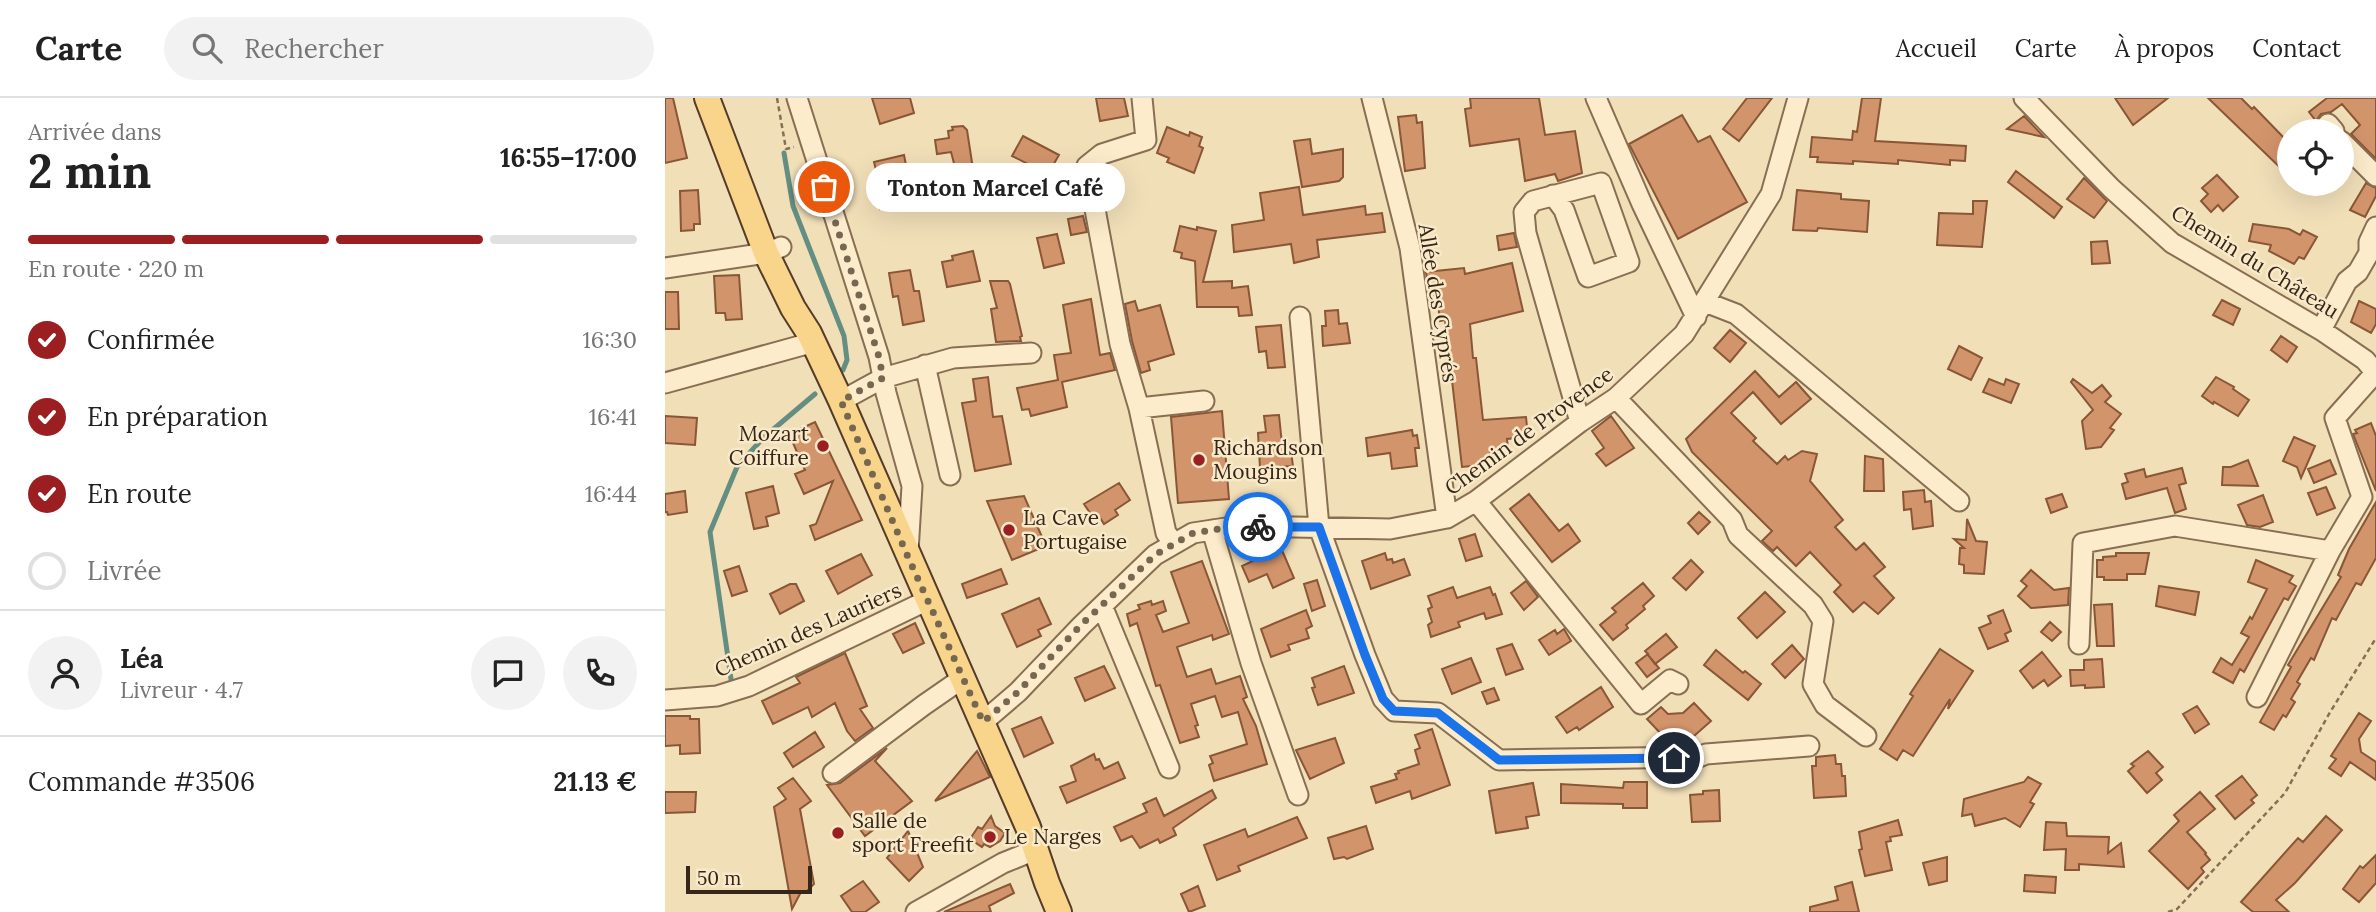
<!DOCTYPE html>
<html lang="fr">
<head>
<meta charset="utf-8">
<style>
	:root { --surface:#fff; --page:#f2f2f2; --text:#222; --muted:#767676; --line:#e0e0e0; --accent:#9b1e21 }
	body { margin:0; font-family:Lora,serif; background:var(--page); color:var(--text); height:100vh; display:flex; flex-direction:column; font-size:26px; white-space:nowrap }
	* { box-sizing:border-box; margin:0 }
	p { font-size:23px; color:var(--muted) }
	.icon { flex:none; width:38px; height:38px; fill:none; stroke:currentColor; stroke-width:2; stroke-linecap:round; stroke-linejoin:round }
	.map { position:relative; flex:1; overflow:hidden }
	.drawer { display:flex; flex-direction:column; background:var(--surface); width:665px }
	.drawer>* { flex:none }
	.controls { position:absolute; left:1612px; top:21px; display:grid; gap:14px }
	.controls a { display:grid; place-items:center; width:77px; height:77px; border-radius:50%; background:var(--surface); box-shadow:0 7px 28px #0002; font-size:35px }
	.scale { position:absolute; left:21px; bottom:18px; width:126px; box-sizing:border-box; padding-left:7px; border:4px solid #352619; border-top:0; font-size:19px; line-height:24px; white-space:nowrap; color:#352619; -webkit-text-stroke:5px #f8e9c8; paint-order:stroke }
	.pin { position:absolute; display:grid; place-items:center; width:60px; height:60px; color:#fff; margin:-30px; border:4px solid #fff; border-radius:50%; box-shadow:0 2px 7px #0007 }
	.courier { position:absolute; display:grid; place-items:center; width:70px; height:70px; margin:-35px; border:5px solid #1a73e8; border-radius:50%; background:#fff; color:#222; box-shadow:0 2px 9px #0007 }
	.bubble { position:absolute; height:49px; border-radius:24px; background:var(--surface); box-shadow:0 7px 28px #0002; font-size:23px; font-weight:700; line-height:49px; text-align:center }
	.overview em { font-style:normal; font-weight:700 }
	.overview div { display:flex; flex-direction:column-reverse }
	.overview { display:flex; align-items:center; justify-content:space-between; height:119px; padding:0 28px }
	h1 { font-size:46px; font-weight:700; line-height:52px }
	.bar { display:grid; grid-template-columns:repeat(4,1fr); gap:10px 7px; align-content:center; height:84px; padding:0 28px }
	.bar i { height:9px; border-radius:5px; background:var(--line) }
	.bar .on { background:var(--accent) }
	.bar p { grid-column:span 4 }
	.line { display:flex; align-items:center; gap:18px; padding:0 28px; border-top:2px solid var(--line) }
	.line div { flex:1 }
	.round { display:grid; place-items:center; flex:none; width:74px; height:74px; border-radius:37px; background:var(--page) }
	ol { padding:0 28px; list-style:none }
	li { display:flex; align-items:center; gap:21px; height:77px }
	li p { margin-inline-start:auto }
	li .icon { padding:7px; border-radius:50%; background:var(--accent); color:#fff; stroke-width:4 }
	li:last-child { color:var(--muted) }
	li i { width:38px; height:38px; border:4px solid var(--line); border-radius:50% }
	header { display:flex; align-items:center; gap:42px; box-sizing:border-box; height:98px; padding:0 35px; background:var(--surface); border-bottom:2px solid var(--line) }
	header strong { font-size:33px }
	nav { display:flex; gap:38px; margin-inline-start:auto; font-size:24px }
	.search { width:490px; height:63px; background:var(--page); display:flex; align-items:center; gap:18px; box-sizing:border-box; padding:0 24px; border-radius:38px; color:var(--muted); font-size:26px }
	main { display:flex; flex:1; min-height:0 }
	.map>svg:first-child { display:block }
</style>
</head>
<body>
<header>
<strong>Carte</strong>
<div class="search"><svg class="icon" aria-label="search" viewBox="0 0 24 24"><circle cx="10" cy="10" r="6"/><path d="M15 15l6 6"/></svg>Rechercher</div>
<nav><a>Accueil</a><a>Carte</a><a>À propos</a><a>Contact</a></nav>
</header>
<main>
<section class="drawer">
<div class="overview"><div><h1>2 min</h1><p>Arrivée dans</p></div><em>16:55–17:00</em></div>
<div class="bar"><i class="on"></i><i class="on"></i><i class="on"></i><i></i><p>En route · 220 m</p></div>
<ol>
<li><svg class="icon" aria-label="check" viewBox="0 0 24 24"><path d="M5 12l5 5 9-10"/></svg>Confirmée<p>16:30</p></li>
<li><svg class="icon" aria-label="check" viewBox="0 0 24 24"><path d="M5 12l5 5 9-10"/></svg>En préparation<p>16:41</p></li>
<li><svg class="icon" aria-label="check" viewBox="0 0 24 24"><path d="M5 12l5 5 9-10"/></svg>En route<p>16:44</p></li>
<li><i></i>Livrée</li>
</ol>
<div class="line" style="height:126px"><a class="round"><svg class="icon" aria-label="person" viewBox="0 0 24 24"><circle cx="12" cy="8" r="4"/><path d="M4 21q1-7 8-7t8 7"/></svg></a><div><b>Léa</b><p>Livreur · 4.7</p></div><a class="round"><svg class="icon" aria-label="chat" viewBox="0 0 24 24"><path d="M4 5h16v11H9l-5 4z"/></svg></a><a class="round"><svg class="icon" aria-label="phone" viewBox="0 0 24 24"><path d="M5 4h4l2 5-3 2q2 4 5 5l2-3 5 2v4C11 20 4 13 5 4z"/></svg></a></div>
<div class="line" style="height:91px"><div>Commande #3506</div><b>21.13 €</b></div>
</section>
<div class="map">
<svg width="1711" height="814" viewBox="0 0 1711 814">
	<rect width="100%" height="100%" fill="#f1dfb8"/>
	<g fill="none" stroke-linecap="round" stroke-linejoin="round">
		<path stroke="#658e83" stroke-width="5" d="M119,55L128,108L179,238L182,262L178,272
			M67,588L45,434L72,369L98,340L150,296"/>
	</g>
	<path fill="#d2946b" stroke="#895636" stroke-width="2" d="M0,0H8L22,60L0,65Z
		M207,0H245L249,15L215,26Z
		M431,0H459L463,18L435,23Z
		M805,0H874L880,37L910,33L917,75L893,83L890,76L860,83L854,41L805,48L800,11L806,10Z
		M1082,0H1107L1074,43L1058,31Z
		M1197,0H1216L1210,43L1301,48L1300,63L1285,62V67L1233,62V66L1188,63V66L1152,64L1153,59H1145L1147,39L1187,42L1188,33L1192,34Z
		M1450,0H1503L1468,27Z
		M1543,0H1576L1587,11L1589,9L1624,45V78Z
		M1662,0H1711V61L1686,36L1695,27L1677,6L1666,14L1656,16L1651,23L1644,14Z
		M751,17L752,25L757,24L760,70L740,73L733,19Z
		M1017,17L1033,44L1045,38L1082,104L1013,141L964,46Z
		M1359,18L1379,39L1342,31Z
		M298,28L302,32L308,71L291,73L286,54L272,56L270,42L284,40L283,33L288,32L287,29Z
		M502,29L524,38L525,34L537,39L534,48L538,50L529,75L502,64L504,60L492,55Z
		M358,38L394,57L383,76L347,58Z
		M645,41L647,56L678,51V79L674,83L637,89L629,43Z
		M239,57L243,77L247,76L253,101L246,108L238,110L232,107L215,111L208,85L214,84L209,64Z
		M1351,73L1397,109L1389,120L1343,84Z
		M1552,77L1573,99L1558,113L1553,107L1546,114L1536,103L1543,96L1537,90Z
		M1419,80L1442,103L1429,120L1402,101Z
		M1701,85L1711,90V98L1700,119L1685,112Z
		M634,89L638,117L700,108L701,117L717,115L720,134L652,142L654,159L629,165L626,146L569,154L567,127L599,122L595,95Z
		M33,92L35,126H29V132L16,133L15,93Z
		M1132,92L1176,96V101L1204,103L1202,134L1153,130L1152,133L1128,132Z
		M1308,103H1322L1317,149L1272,147L1274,115L1308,116Z
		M418,118L422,134L406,137L403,121Z
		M1588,126L1624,131L1635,137L1638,132L1652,139L1639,161L1634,159L1629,166L1604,153L1606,147L1584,143Z
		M515,128L532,132V129L551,133L538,184L567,183V190L583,188L587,217L574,218L573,209H532L530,163L516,160L517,155L509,153Z
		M849,135L852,149L834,152L832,138Z
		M392,136L399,165L379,170L372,140Z
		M1442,143L1445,165L1427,166L1426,144Z
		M308,153L315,183L282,189L277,164L288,162L287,158Z
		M847,165L858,213L805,226L808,260H811L818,322L861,319L863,339L842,341L843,351L825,353L827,366L797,369L780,222L775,223L772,197L764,199L761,174L799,170L800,176Z
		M245,172L249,193H254L259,223L238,227L233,198L228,199L224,175Z
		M74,177L77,221L61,222L60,215H51L49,178Z
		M325,183H343L345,186L357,238L355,239L356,243L331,244L326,211L332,210Z
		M0,194H13L14,231H0Z
		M426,201L435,257L445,255L450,272L397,284L402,309L366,318L364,311L357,312L352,290L393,282L389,257L406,255L398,207Z
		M1557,202L1575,211L1568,227L1548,217Z
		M470,203L473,213L495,207L509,256L483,264L485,272L476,275L467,243L460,206Z
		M1694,203L1711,211V226L1706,235L1686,224Z
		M673,212L674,226L682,225L685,245L658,248L657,228H661L660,213Z
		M616,227L620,269L603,270L601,253L594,254L591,229Z
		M1065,232L1081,245L1065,264L1049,250Z
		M1616,238L1632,249L1622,264L1606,252Z
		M1294,248L1317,260L1306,282L1283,271Z
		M1090,273L1114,299L1131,284L1146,301L1116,326L1088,294L1066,315L1091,340L1088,343L1112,366L1120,358L1123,362L1137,353L1152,356L1145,383L1178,422L1170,429L1191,452L1199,445L1220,469L1209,478L1229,500L1213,516L1199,504L1188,514L1169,494L1176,487L1145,454L1131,468L1112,449L1108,453L1097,443L1107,433L1027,354L1021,341Z
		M323,279L328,319L337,318L346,366L310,373L297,305L311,303L308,281Z
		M1551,279L1569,289L1568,291L1584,302L1573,318L1549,304L1548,306L1537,298Z
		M1324,281L1339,287L1341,281L1354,286L1346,305L1318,294Z
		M1408,281L1427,295L1437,287L1446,298L1440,304L1456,316L1445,330L1449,332L1436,349L1421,351L1417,323L1428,312L1406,284Z
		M557,313L564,401L513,405L506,319Z
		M614,317L617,346H625L628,368L595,370L593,335L601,334L599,318Z
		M0,318L32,320L30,347L0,345Z
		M946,318L969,350L941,368L931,356L939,350L927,333Z
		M150,324L197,422L150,442L145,428L151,426L168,383L139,396L130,376L140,372L124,336Z
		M1706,325L1711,338V393L1688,336L1692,335L1690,332Z
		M747,332L748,338L752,337L754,350H750L752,368L727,371L725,355L703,358L701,340Z
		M1629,339L1650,348L1636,380L1632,369L1618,363Z
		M1200,358L1218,361L1219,393H1199Z
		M1583,362L1593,388L1557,387L1558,369H1566Z
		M1665,362L1671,376L1649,385L1643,371Z
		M1517,370L1521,385L1514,387L1521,411L1510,415L1502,390L1461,401L1457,386L1463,384L1460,376L1479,371L1481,379Z
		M454,385L465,402L450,412L453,417L439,426L434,418L429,421L419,406Z
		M108,388L114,415L101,419L103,428L89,431L81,395Z
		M1661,389L1670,410L1652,417L1643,395Z
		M1259,392L1260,404L1266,403L1268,428L1248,431L1246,411L1239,412L1238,394Z
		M20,393L22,414L3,417L2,414H0V396Z
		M864,396L894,433L903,426L915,443L887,464L845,411Z
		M1397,396L1402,409L1386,415L1381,401Z
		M1598,397L1608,424L1595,429L1582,427L1573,407Z
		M359,398L381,448L347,462L322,403Z
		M1711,404V460L1696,487L1691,485L1671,522L1667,520L1649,562L1646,560L1632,584L1635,586L1626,601L1630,604L1621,619L1618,617L1609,632L1595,624L1626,569L1623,567L1676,479L1673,477L1684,451Z
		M1034,414L1045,424L1033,436L1023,425Z
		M1302,421L1311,443L1322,444L1319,476L1299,475V467L1294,466L1295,450H1299L1289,441L1301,442Z
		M810,436L817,458L801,463L794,441Z
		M616,450L629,480L608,490L602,476L584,484L577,468Z
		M720,455L722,462L727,461L728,465L739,461L745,477L706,491L697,463Z
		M1451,455H1484L1480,476H1462V482H1439V479H1432V462H1438V459L1451,458Z
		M196,456L207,477L173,496L161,473Z
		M1026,462L1038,474L1021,492L1008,480Z
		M1591,462L1628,478L1624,484L1631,488L1623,502L1619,500L1579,574L1575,571L1568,585L1548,574L1556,560L1567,567L1584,539L1576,535L1585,519L1587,521L1602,491L1583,484Z
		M537,463L564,536L548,542L547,537L512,549L522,579L546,571L551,586L575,578L582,599L578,601L591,628L602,666L549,683L544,667L548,665L545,658L582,646L573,614L557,619L550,598L526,606L533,627L530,628L534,639L515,645L495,587L491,588L472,525L465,528L462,516L475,511L473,507L486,503L487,507L498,503L501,513L491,517L498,534L524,525L506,474Z
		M74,468L82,493L67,498L59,473Z
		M336,471L342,486L302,500L297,486Z
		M1366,472L1389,492L1404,490L1403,507L1366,510L1353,498L1362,488L1356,483Z
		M652,482L660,508L647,513L639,486Z
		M861,483L873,499L859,512L846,495Z
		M978,485L989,498L978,508L980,511L961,527L963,530L948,542L935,527L951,514L947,510Z
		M125,486H131L139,503L115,516L105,496Z
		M1494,488L1534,494L1530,517L1491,508Z
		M788,489L792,500L825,489L828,497L830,496L837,516L821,521L819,515L793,524L795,529L766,539L763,527L767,524L763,511L767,509L763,498Z
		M1100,494L1120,514L1092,540L1073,520Z
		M374,500L386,526L373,532L376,538L352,549L337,516Z
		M1447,506L1449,548H1432L1429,507Z
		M641,512L647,528L641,531L644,540L623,547L625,552L606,559L596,531Z
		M1338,512L1346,533L1340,536L1343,543L1323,551L1314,530L1326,525L1323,518Z
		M1385,524L1396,534L1387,543L1376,534Z
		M250,525L259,545L238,555L228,536Z
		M899,531L906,543L884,557L874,542L890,532L892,536Z
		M1001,536L1012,549L990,566L983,557L994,570L982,579L971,565L983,556L980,553Z
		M847,546L858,571L841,577L832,551Z
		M1127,547L1139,561L1120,580L1107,566Z
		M1275,551L1308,573L1283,611L1285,601L1248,658L1238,652L1232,662L1215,651L1248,598L1245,596Z
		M1051,552L1078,575L1080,573L1096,586L1083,602L1039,567Z
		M1377,554L1396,578L1383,588L1379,582L1368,590L1355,573Z
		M180,555L202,608L195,611L208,630L190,643L182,633L170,605L147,619L143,609L108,626L97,603L135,585L131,579Z
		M806,560L816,584L787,596L777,571Z
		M1437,561L1439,589L1420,590V587L1406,588L1405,572H1419V562Z
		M439,568L450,590L420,603L410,580Z
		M679,568L689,595L653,607L647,590L650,589L647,580Z
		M936,589L948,609L914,632L912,629L902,635L891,619Z
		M829,590L834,602L822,606L817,594Z
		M1029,605L1046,623L1029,638H998L982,621L996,609L1003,616L1018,615Z
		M1532,608L1544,626L1530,635L1518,616Z
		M1694,615L1706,623L1694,641L1696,654L1711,664V682L1685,664L1676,678L1664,670L1671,661L1666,658Z
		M0,618H25V621H34L35,655L15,656V647L0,648Z
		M376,619L388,645L359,659L347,631Z
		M767,631L785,687L747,701L745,693L711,705L706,689L732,681L730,676L734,675L733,673L754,666L750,652L755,650L750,637Z
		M150,634L159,649L128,669L119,655Z
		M670,640L679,665L645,681L631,652Z
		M222,650L210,663L247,703L200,738L162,687L175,685Z
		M312,653L325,679L270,703Z
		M1483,653L1498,669L1491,675L1497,682L1482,695L1463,673L1469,668L1466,666Z
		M429,656L431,662L434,661L439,671L453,664L460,680L402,705L395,689L411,683L406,668Z
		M1170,657L1171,666H1176L1177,678H1180L1181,698L1149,700L1147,668H1151V659Z
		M1577,678L1592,697L1586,702L1589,705L1570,721L1551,698Z
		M1363,679L1376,686L1365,704L1369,706L1355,729L1340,720L1310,728L1307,716L1297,718L1299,701L1359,684Z
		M128,680L146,703L135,711L149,786L142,793L136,794L127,811L109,709L121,701L113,690Z
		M959,684H982V710H958V706L896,705V686L958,690Z
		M868,685L874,717L861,719L863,730L831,735L824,693Z
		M547,692L551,700L508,730L511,737L495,745L493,741L475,750L467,738L456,743L449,729L482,714L478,706L491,700L499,718Z
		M1054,692L1055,723L1027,724L1025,697L1038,696V693Z
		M0,694H31L30,714L0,715Z
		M1535,694L1550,711L1522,734L1541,755L1540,756L1545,762L1536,770L1539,774L1523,791L1484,753L1514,723L1509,717Z
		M326,718L330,728L340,735L335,743L325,749L319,746L317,749L305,741L313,729L317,731Z
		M1661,718L1677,732L1630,785L1611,802L1624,814H1588L1576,804L1633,740L1638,744Z
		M632,719L642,740L573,768L575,773L552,782L539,747L580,731L583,739Z
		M1233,722L1237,737L1225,739L1226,743L1221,744L1227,772L1200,778L1194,752L1197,751L1194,734Z
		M1381,724L1401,725L1402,738L1444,739L1443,755L1456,745L1459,769L1414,766V772H1400L1401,751L1379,752Z
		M701,728L708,751L682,761L679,759L669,761L663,740Z
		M243,733L258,769L244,783L222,760Z
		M1711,757V785L1694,804L1678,791L1695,768L1698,770Z
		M1282,759V783L1264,787L1258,765Z
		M1360,777L1391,779L1390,795L1359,793Z
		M198,783L214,804L200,814H187L176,798Z
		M1187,784L1194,814H1145V809L1173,802L1170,789Z
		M345,786L349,795L324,808L326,814H279Z
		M533,788L540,808L524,814L516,796Z"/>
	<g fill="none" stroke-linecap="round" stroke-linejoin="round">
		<defs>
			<path id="minor" d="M132,0L214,259L221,295L247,388L243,454
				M477,0L481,42L437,56L422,68L455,246L474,310L501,435L509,445
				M707,0L745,150L782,420
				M931,0L977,106L1031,219
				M1359,0L1446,90L1507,145L1656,232L1700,262L1711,275
				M1663,26L1669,33
				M1676,43L1711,78
				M888,97L899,112L923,179L964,164L936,85L868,103L859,114L861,135L915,324
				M0,170L101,155L116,149
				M1040,204L1071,216L1294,403
				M635,219L654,429L700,557L718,601L729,613L773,615L834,662L1034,659L1041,656L1144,648
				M1656,232L1682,183L1693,174L1704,155V144L1711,129
				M260,267L285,377
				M0,285L149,244
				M951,300L1067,422L1073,437L1148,507L1158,523L1148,586L1160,607L1201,638
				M176,303L218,280L288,260L366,255
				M474,310L539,303
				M811,403L976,606L1005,582L1013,586
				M547,432L586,565L633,697
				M435,510L440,515L504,670
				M1414,546L1418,445L1510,428L1665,453L1697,399L1670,320L1711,274
				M1592,599L1665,453
				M0,602L52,598L84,588L263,502
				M318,624L353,594L417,527L490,457L528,435L574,428L725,431L782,420L811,403L915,324L951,300L1019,236L1106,96L1133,0
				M168,675L259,607L298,580
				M251,814L338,765L370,752"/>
			<path id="major" d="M42,0L101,155L128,210L144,235L176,303L363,729L382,785L394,814"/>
		</defs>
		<use href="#minor" stroke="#886e52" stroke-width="23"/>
		<use href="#major" stroke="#543c28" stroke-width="28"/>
		<path stroke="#886e52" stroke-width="2.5" stroke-dasharray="5 3.5" stroke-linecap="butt" d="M112,0L121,51L129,49
			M1503,814L1512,811L1620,695L1664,616L1711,540"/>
		<use href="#minor" stroke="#fceccb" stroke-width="19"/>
		<use href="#major" stroke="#f9d58b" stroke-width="24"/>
	</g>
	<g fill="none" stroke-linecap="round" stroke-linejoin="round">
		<path stroke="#776751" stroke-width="7" stroke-dasharray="0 12.6" d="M159,89L214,259L218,280L176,303L243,459L318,624L353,594L416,527L490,457L528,435L574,428L593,429"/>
		<path stroke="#1a73e8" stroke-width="9" d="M593,429H654L700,557L718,601L729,613L773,615L834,662L1009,660"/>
	</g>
	<g fill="#9b1e21" stroke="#f8e9c8" stroke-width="2.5">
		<circle cx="158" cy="348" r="7"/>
		<circle cx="534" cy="362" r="7"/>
		<circle cx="344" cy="432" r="7"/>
		<circle cx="173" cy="735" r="7"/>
		<circle cx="325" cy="739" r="7"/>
	</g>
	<g text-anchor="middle" stroke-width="5" stroke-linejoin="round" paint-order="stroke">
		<g font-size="21" fill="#352619" stroke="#f8e9c8">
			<text transform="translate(1590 164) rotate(32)" y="7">Chemin du Château</text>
			<text transform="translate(773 205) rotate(81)" y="7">Allée des Cyprés</text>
			<text transform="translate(864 333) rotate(-36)" y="7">Chemin de Provence</text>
			<text transform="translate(143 532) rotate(-24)" y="7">Chemin des Lauriers</text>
		</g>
		<g font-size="21" fill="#352619" stroke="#f8e9c8" text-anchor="start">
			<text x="144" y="343" text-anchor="end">Mozart<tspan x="144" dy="24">Coiffure</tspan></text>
			<text x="548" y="357">Richardson<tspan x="548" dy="24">Mougins</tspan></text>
			<text x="358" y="427">La Cave<tspan x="358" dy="24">Portugaise</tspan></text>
			<text x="187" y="730">Salle de<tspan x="187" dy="24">sport Freefit</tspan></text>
			<text x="339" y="746">Le Narges</text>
		</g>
	</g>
</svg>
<div class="controls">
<a><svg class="icon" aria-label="locate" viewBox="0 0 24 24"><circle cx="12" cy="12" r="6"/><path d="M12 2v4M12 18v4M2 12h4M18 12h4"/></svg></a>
</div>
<div class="scale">50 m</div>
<div class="pin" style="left:159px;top:89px;background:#ea580c"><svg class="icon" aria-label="bag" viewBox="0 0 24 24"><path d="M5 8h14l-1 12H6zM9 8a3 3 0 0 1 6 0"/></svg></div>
<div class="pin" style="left:1009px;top:660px;background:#1f2937"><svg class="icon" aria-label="home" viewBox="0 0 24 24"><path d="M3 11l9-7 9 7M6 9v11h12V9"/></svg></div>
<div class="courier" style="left:593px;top:429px"><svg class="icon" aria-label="bike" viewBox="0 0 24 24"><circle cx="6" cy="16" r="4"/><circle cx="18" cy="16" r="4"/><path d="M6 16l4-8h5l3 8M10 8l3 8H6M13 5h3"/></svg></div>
<div class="bubble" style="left:201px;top:65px;width:259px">Tonton Marcel Café</div>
</div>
</main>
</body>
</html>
